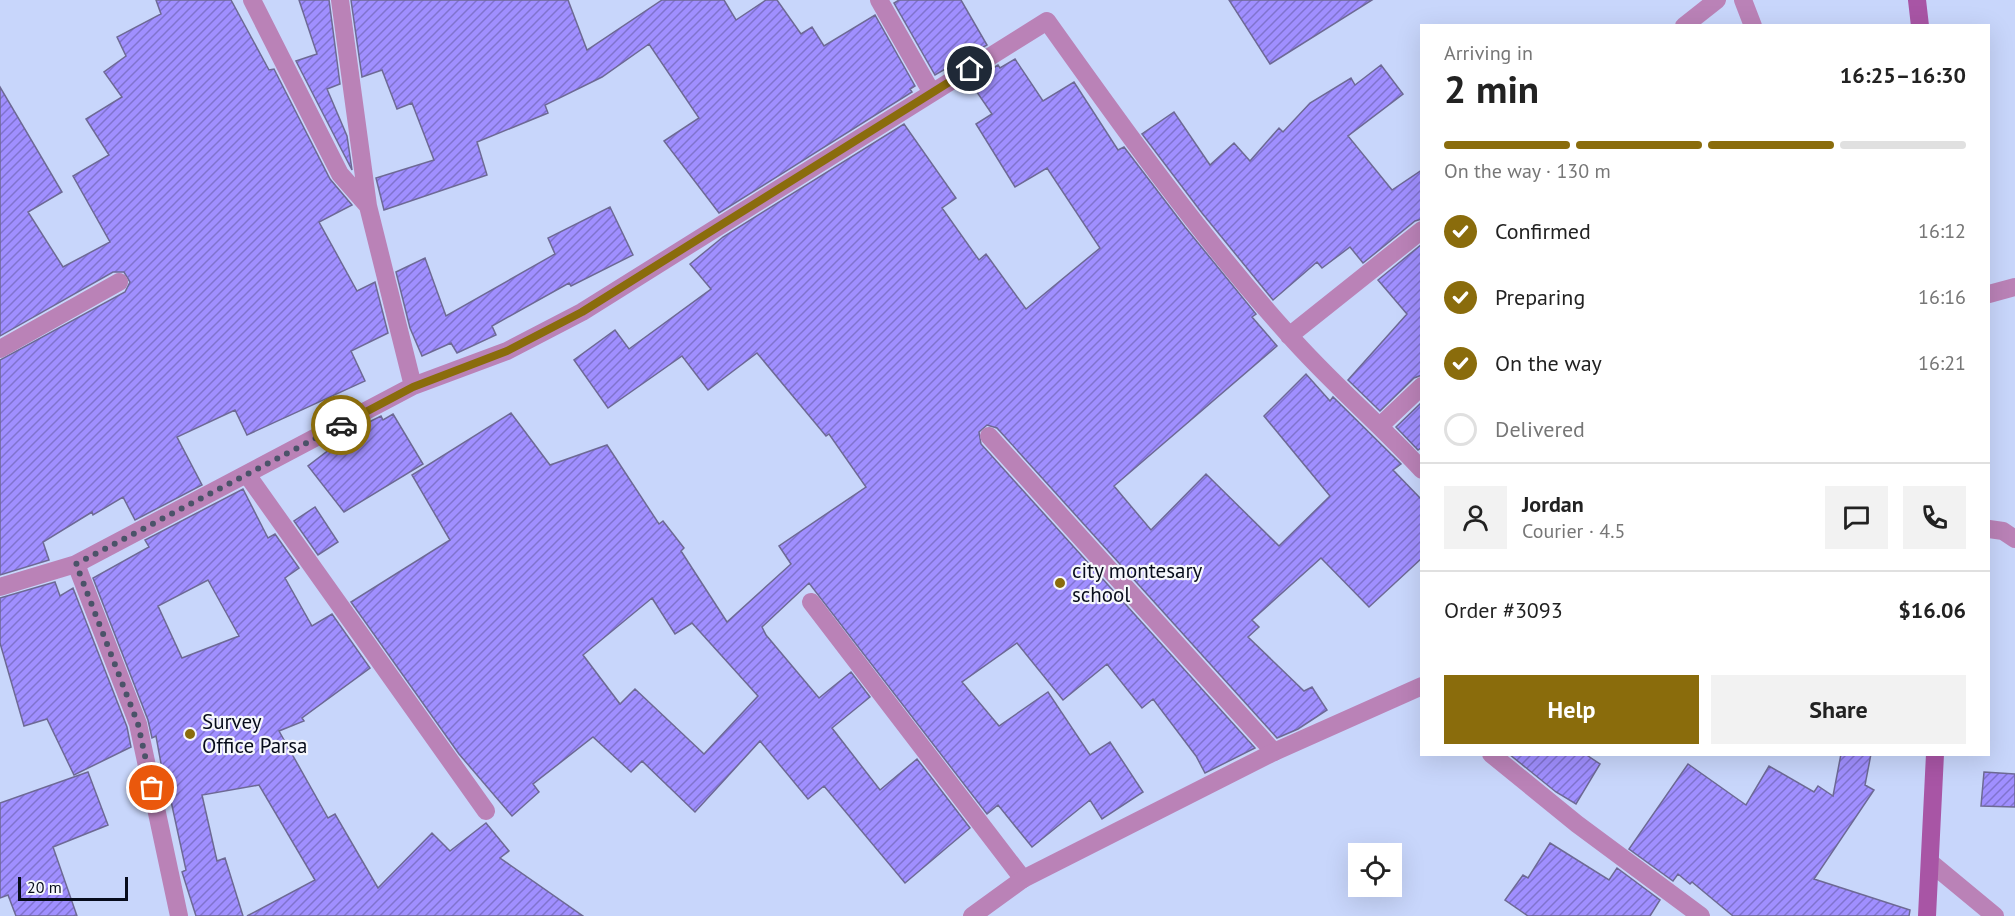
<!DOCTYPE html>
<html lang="en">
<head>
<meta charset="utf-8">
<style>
	:root { --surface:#fff; --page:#f2f2f2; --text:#222; --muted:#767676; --line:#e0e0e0; --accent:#8a6c0c }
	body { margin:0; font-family:"PT Sans",sans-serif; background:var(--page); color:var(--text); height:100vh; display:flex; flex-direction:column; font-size:22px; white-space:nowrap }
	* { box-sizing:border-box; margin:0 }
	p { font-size:20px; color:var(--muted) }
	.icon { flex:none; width:33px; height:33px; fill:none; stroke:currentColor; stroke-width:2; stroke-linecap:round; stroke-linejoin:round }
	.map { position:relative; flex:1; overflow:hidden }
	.drawer { position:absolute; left:1420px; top:24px; width:570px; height:732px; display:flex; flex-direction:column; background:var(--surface); border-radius:0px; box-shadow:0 6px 24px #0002 }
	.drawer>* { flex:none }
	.controls { position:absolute; left:1348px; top:843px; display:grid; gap:12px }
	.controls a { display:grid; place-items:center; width:54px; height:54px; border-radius:0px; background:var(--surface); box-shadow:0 6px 24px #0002; font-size:30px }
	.scale { position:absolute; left:18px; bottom:15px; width:110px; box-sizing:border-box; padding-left:6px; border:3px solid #070c1b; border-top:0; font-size:16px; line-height:21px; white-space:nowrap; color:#070c1b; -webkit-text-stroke:4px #f6f7fc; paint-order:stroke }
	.pin { position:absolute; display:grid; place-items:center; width:51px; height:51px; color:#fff; margin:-26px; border:3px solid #fff; border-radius:50%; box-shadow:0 2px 6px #0007 }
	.courier { position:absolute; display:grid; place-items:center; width:60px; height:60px; margin:-30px; border:4px solid #8a6c0c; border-radius:50%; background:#fff; color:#222; box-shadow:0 2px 8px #0007 }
	.headline em { font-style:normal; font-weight:600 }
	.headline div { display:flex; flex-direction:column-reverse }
	.headline { display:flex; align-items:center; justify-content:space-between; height:102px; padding:0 24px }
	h1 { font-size:39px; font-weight:600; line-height:45px }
	.bar { display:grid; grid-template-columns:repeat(4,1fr); gap:9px 6px; align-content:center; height:72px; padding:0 24px }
	.bar i { height:8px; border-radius:4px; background:var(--line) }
	.bar .current { background:var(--accent) }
	.bar p { grid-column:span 4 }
	.line { display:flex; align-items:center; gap:15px; padding:0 24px; border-top:2px solid var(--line) }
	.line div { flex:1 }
	.round { display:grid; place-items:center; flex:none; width:63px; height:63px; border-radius:0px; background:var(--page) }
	ol { padding:0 24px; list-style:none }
	li { display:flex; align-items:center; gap:18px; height:66px }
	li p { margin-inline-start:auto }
	li .icon { padding:6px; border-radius:50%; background:var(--accent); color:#fff; stroke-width:4 }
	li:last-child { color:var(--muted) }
	li i { width:33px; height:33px; border:3px solid var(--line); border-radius:50% }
	.button { display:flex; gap:12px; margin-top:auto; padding:12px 24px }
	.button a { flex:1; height:69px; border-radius:0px; background:var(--accent); color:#fff; font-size:24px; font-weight:600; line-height:69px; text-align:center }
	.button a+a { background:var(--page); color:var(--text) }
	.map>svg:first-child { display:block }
</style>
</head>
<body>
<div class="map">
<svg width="2015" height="916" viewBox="0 0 2015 916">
	<defs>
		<pattern id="building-hatch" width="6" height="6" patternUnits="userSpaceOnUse" patternTransform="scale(1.5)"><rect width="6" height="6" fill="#a08fff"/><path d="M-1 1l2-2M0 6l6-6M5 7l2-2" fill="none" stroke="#8073ce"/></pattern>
	</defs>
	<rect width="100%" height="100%" fill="#c8d6fb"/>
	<path fill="url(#building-hatch)" stroke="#6d6994" stroke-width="1.5" fill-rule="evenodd" d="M156,0H231L269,70L274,69L330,179L352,205L319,222L357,291L375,282L388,333L351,351L365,381L247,435L235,410L177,437L202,485L135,520L123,497L93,515L92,512L43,542L49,560L0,575V360L125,292L130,282L124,272H113L0,336V87L62,192L28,212L63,267L110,242L73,176L109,155L86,119L122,97L104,72L126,56L117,37L161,14Z
		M299,0H329L340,84L327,89L347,136L352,170L296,61L317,54Z
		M351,0H568L587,50L662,0H724L736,20L766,0H777L801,34L812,27L824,46L875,15L915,86L910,89L912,92L719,213L664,141L699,118L649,44L602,77L545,105L548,113L477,142L487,175L384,210L376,178L434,160L412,103L397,109L382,70L362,77Z
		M899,0H961L987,45L935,75L894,3Z
		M1229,0H1372L1270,64Z
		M1015,59L1043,101L1074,82L1118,150L1124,147L1185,227L1256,314L1252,317L1277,346L1114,486L1151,530L1206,474L1279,546L1330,496L1264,416L1306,374L1330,401L1333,397L1401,464L1393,470L1422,500V558L1369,607L1321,558L1252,620L1259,627L1248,637L1304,691L1312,687L1327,710L1298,729L1277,738L997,428L987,425L979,432L981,444L1255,748L1205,773L1196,756L1153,699L1142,708L1107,664L1063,700L1017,643L962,682L999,726L1048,692L1090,755L1110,742L1143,792L1102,819L1090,800L1032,847L998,805L987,814L809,583L762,627L766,635L819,698L851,672L870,697L832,728L880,790L917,759L970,828L905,883L824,786L808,799L760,741L695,812L642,761L631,772L593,737L533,784L539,792L512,816L459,754L351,602L450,540L412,475L511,413L550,465L607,445L659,524L663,521L684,548L681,551L727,622L791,564L779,546L866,487L829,434L826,436L757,353L708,390L682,356L608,408L574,360L615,330L629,349L711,289L690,264L723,237L904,124L956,198L942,208L979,260L986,254L1026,309L1100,248L1047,168L1015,187L976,124L992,114L970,82L998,65L1000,68ZM652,598L675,634L692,623L758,696L704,754L635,689L620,704L583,655Z
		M1381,65L1403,94L1348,136L1392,190L1422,170V219L1415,221L1363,263L1350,247L1322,268L1317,262L1273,300L1202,213L1142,134L1174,112L1210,165L1234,143L1250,161L1279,128L1283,132L1310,103L1351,78L1355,85Z
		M610,207L633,255L571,286L569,283L492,326L496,335L457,353L451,343L422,356L410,328L396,272L425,258L446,316L555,254L548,238Z
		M1422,244V375L1414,378L1380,411L1348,380L1407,314L1378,280Z
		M1422,402V447L1418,450L1396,427Z
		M393,414L423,464L344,512L308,466L359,427L381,416L383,420Z
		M243,489L268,538L275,534L299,568L285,578L312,626L332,614L370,668L302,718L304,721L279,731L328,818L335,814L378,888L432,833L450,851L486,823L509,851L500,858L583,916H247L315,880L259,785L202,795L217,861L225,858L243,916H196L182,872L186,870L171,801L168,802L156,736L152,738L148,720L93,578L149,547L145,540ZM208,580L239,636L182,658L158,606Z
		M315,507L338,542L318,555L294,521Z
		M55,582L60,596L73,588L127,727L131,747L74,775L47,719L24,726L0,643V598Z
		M1509,754H1585L1600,764L1576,804L1556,792Z
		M1841,754H1871L1865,785L1874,790L1814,879L1910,910L1909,916H1733L1692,882L1690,884L1678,874L1673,881L1629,849L1688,764L1746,805L1769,766L1814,792L1818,786L1833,796Z
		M88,772L108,825L53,847L77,916H16L8,895L0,898V803Z
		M1984,772L2015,774V807L1981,806Z
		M1550,843L1609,880L1617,868L1660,900L1650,916H1528L1505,900L1523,875L1528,878Z"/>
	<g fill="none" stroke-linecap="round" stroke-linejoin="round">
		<path stroke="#ba82b7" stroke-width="18" d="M252,0L340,174L368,206
			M340,0L368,206L413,386
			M879,0L932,93
			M1743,0L1753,26
			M1684,26L1717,0
			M1289,336L1422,230
			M0,349L119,282
			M1381,425L1422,386
			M989,436L1274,752
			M248,476L486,811
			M1989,529L2003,531L2015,539
			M76,564L138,724L179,916
			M0,587L76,564L413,386L507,351L582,312L1047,21C1124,129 1200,236 1288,334C1330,382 1379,423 1422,470
			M811,602L1023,879
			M1491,754L1577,824L1701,916
			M1931,863L1995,916"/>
		<path stroke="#ba82b7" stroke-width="18" d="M1989,294L2015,287
			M972,916L1023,879L1274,752L1422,686"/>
		<path stroke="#a855a5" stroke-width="18" d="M1917,0L1920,26
			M1927,916L1935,754"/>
	</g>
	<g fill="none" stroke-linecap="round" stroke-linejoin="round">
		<path stroke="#4b5369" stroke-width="6" stroke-dasharray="0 10.8" d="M152,788L138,724L76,564L341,425"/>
		<path stroke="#8a6c0c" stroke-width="8" d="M341,425L413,387L507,351L582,312L970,69"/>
	</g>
	<g fill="#8a6c0c" stroke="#f6f7fc" stroke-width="2">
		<circle cx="1060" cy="583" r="6"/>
		<circle cx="190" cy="734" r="6"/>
	</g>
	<g text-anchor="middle" stroke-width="4.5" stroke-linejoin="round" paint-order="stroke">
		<g font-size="21" fill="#070c1b" stroke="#f6f7fc" text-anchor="start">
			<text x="1072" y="578">city montesary<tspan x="1072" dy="24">school</tspan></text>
			<text x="202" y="729">Survey<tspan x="202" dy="24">Office Parsa</tspan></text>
		</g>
	</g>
</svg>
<div class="controls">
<a><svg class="icon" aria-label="locate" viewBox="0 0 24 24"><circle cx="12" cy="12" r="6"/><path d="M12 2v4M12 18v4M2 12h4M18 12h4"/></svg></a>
</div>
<div class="scale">20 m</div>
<div class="pin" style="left:152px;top:788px;background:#ea580c"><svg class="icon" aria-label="bag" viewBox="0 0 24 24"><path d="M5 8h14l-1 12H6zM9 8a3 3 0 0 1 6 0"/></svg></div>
<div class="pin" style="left:970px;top:69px;background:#1f2937"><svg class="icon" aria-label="home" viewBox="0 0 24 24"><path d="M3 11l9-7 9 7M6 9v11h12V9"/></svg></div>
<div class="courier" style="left:341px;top:425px"><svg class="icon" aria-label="car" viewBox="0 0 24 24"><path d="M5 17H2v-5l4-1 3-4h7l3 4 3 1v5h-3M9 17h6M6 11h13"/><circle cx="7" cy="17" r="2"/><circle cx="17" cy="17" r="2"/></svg></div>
<section class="drawer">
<div class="headline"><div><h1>2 min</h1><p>Arriving in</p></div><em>16:25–16:30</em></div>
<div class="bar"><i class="current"></i><i class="current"></i><i class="current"></i><i></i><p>On the way · 130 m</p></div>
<ol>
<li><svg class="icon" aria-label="check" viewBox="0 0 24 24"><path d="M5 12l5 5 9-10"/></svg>Confirmed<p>16:12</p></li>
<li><svg class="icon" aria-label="check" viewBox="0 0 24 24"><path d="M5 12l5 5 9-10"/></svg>Preparing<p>16:16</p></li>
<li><svg class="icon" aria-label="check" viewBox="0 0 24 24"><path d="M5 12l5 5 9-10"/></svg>On the way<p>16:21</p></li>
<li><i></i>Delivered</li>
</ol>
<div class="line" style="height:108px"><a class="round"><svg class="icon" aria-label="person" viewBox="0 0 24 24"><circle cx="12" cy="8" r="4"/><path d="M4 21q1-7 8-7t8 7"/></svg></a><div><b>Jordan</b><p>Courier · 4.5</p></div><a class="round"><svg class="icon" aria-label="chat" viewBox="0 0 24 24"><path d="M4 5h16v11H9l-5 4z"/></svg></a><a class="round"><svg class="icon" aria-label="phone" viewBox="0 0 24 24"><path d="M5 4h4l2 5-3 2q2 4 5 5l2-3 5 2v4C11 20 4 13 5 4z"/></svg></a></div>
<div class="line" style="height:78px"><div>Order #3093</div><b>$16.06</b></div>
<div class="button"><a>Help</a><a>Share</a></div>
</section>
</div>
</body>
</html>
